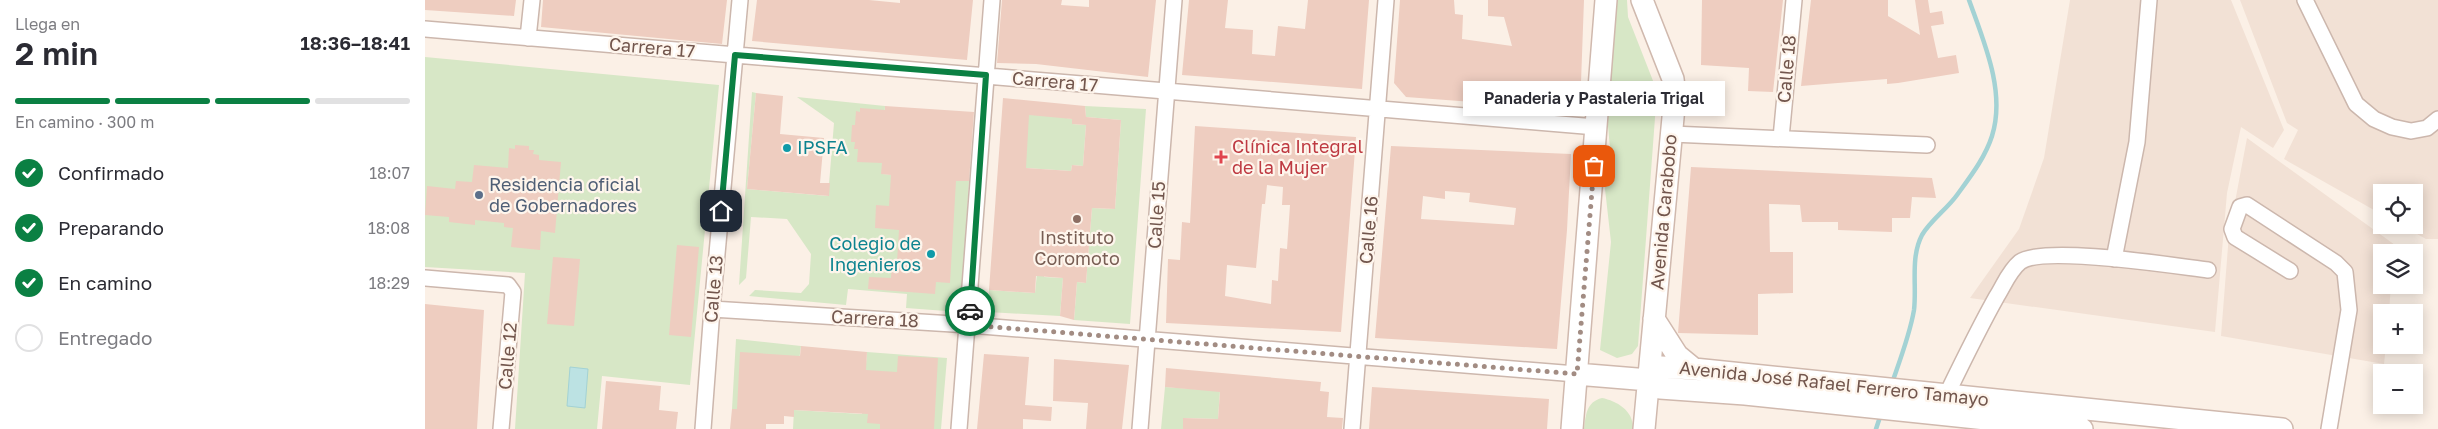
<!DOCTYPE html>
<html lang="es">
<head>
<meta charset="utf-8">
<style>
	:root { --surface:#fff; --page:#f2f2f3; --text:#2b2b33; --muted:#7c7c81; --line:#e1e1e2; --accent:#0b8043 }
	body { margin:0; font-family:"Golos Text",sans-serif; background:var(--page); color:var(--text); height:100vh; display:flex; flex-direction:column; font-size:19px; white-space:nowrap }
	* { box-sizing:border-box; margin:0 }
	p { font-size:16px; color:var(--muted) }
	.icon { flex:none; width:28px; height:28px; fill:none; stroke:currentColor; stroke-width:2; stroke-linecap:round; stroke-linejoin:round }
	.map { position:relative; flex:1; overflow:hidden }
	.side { display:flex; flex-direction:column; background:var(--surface); width:425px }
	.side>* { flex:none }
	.fabs { position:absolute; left:1948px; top:184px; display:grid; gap:10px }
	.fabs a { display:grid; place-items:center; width:50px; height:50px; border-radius:0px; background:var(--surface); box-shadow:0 2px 12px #0003; font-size:25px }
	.pin { position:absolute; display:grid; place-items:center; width:42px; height:42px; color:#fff; margin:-21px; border-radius:10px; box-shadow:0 2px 8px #0006 }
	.courier { position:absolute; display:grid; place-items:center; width:50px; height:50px; margin:-25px; border:4px solid #0b8043; border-radius:50%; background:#fff; color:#222; box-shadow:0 1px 6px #0007 }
	.bubble { position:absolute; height:35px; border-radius:0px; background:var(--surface); box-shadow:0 2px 12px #0003; font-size:16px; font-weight:600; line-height:35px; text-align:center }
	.headline em { font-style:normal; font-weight:600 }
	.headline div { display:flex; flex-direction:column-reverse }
	.headline { display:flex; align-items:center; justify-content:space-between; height:85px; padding:0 15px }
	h1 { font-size:32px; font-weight:600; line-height:38px }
	.bar { display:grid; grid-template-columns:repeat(4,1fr); gap:8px 5px; align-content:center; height:60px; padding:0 15px }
	.bar i { height:6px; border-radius:4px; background:var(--line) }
	.bar .active { background:var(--accent) }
	.bar p { grid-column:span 4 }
	ol { padding:0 15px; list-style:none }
	li { display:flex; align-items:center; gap:15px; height:55px }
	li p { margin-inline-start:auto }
	li .icon { padding:5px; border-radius:50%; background:var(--accent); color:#fff; stroke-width:4 }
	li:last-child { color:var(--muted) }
	li i { width:28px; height:28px; border:2px solid var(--line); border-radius:50% }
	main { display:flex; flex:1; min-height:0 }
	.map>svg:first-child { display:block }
</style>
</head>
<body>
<main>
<section class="side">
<div class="headline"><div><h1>2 min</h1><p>Llega en</p></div><em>18:36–18:41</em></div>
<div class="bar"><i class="active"></i><i class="active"></i><i class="active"></i><i></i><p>En camino · 300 m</p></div>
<ol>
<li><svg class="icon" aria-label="check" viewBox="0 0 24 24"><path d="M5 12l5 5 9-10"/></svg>Confirmado<p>18:07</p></li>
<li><svg class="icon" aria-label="check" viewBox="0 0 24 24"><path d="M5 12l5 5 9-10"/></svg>Preparando<p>18:08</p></li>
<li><svg class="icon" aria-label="check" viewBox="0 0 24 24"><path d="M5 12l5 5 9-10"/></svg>En camino<p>18:29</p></li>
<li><i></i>Entregado</li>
</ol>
</section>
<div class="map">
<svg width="2013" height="429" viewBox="0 0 2013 429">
	<rect width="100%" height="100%" fill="#fbf0e6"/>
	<path fill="#f2e1d5" d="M1645,0H1806L1859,130L1848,148L1816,127L1802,193L1790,332L1545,298L1594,229L1619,158Z
		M1815,0H2013V239H2001L1976,225H1989V192H1956V214L1859,159L1873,130L1862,123Z
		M1822,138L1970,245L1969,252H1956V285H1966L1964,312H1956V345H1961L1959,364L1796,336L1804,234Z"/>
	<path fill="#d7e7c6" d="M1188,0H1202L1203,17L1232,91L1213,346L1207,354L1192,358L1175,350L1186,242L1180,189L1185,148L1180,93Z
		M0,57L294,85L265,385L177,376L172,429H90L100,273L0,267Z
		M327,92L331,93L322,189L403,196L409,123L372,97L460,106L457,174L544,181L536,299L521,311L481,308L482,294L423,289L421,305L324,296L330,290L376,293L384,284L386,254L362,219L326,217L321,278L314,285Z
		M660,106L721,109L705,324L649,320L652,282L661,283L667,208L690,209L696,120L661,117Z
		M590,109L647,119V124L661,125L658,166L647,165L646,171L601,168Z
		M620,260L619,277L638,278L635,316L563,312L564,290L610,293L612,273Z
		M311,339L376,346L369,399L349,409H307Z
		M442,352L522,358L516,429H368L369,410L437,414Z
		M740,387L795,391L793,419L758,418V429H736Z
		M1177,398C1192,401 1209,411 1208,429H1159C1161,415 1161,402 1177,398Z"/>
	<path fill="#bce2e3" stroke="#a3d2d4" d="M145,367L163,369L160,408L142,406Z"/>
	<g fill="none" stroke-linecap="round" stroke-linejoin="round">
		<path stroke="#a3d2d4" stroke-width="4.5" d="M1467,383C1475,360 1485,334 1489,310C1492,286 1485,258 1497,235C1506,220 1522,209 1532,195C1545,177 1560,158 1567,136C1581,92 1559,42 1544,0
			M1451,429L1456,414"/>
	</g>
	<path fill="#eecdc0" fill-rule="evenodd" d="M0,0H91L89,16L0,10Z
		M118,0H302L297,44L116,27Z
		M332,0H444L475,3V0H548L542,60L327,41Z
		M577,0H637L636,5L664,7V0H731L723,77L611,64L572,63Z
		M764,0H803L800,28L828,30L827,54L850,56L853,26L880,29L883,0H944L937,89L757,75Z
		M975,0H1029L1030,14L1038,15L1037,39L1087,46L1079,17L1063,16V0H1159L1155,110L981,97L969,83Z
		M1277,0H1358L1348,92L1323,91L1324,68L1276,65Z
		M1386,0H1463V16L1495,35L1490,0H1503L1505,13L1517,11L1519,24L1506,26L1513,58L1531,55L1534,73L1473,83L1462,84V79L1376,86Z
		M331,93L358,96L355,134L399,138L395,183H405L404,196L322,189Z
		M578,98L660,106L661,117L696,120L690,209L667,208L661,283L652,282L649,320L635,316L638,278L611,276L610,293L564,290ZM604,115L647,119V124L661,125L658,166L647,165L646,171L601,168Z
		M460,106L549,112L544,181H531L525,283L511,282L510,294L443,289L444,277L466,278L467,261L472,262L474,230L450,228L451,205L464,206L466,175L456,174L457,163L432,162L433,149H429L430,142H426L427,125H430L431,111L435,112V108L460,110Z
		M770,126L931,137L916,332L741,323L743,259L755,260L757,222L765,223ZM842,185L858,187L857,205H865L862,249L855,248L853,281L847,280L846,304L800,296L802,265L831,268L837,204H840Z
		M90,145L104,146V150H109L108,154L114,155V160L136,162L130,233L116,231L115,250L86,247L88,228L79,227V223L50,220V225L24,222V217L0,215L2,186L30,189L31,181L47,182L49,165L83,168L84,148L90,149Z
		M966,146L1146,154L1142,230L1132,349L950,338ZM1020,191L1045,193L1044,202L1091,208L1089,225L996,219L998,196L1020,199Z
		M1266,167L1507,178L1511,198L1487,197L1485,218H1467V232L1413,230V222H1377L1375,205L1344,204L1345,252H1368V293L1333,294V335L1253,333Z
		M252,245L274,247L266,337L244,335Z
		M128,257L155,259L149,326L122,324Z
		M0,304L59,310L52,429H0Z
		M376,346L442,352L441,370L472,372L473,356L513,358L509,429H455V424L442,423L443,414L369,410V417L359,416V424H341V429H305L307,409H312L315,352L375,356Z
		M559,354L604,357L600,405L627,407L626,421L598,419V429H552Z
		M629,359L704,365L697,429H661L663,403L628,401Z
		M741,368L896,382L895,391L904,392L902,417L918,418L917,429H758V418L793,419L795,392L740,387Z
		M181,381L236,386L234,410L253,412L251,429H177Z
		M947,387L1124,399L1122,429H944Z"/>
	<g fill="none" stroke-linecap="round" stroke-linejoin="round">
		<defs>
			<path id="street" d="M1880,0L1931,104L1949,119L1967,127L1986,131L2002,128L2013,119
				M0,29L1171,127
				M103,38L107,0
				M1247,134L1502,145
				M1356,138L1369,0
				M1689,259L1712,142L1724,0
				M1865,271L1810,237L1807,229L1815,207L1822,205L1911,263L1920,272L1924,310L1904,429
				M0,278L83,285L88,292L76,429
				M287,309L544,325L1151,374
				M1522,394C1538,361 1554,328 1572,296C1579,285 1584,271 1595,262C1618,245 1750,266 1783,270
				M278,429L287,309L315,0
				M534,429L567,0
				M715,429L749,0
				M927,429L961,0"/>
			<path id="secondary" d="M1217,0L1248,79L1250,96L1219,429
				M1229,319L1252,355L1269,369
				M1151,374L1224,380
				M1224,380L1236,367L1269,369L1857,429
				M1224,380L1235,388L1320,394L1657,429
				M1147,429L1181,0"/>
		</defs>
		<use href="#street" stroke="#ccb7ad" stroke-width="18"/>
		<use href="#secondary" stroke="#d0b9ae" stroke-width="24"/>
		<use href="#street" stroke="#fff" stroke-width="15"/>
		<use href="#secondary" stroke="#fff" stroke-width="21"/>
	</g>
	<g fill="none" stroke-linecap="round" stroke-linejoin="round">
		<path stroke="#a28c83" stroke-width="5" stroke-dasharray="0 9" d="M545,311L544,325L1152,374L1169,166"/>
		<path stroke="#0b8043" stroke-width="6" d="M296,211L310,55L561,75L545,311"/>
	</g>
	<g fill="#0f9aa8" stroke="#fef5ec" stroke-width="2">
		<circle cx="362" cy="148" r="5"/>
		<circle cx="506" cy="254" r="5"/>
	</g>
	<path fill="#e0444e" stroke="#fef5ec" stroke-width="2" d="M793.5 149.5h5v5h5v5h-5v5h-5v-5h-5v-5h5z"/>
	<circle fill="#5c6f8a" stroke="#fef5ec" stroke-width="2" cx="54" cy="195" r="5"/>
	<circle fill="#8d6e63" stroke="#fef5ec" stroke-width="2" cx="652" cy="219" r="5"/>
	<g text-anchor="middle" stroke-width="4.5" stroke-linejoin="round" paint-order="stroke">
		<g font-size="18" fill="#72564d" stroke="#fef5ec">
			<text transform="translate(227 48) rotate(5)" y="6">Carrera 17</text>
			<text transform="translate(1362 69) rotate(-85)" y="6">Calle 18</text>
			<text transform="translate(630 82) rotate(5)" y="6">Carrera 17</text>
			<text transform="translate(1239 212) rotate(-85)" y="6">Avenida Carabobo</text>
			<text transform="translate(732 215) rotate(-86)" y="6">Calle 15</text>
			<text transform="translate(944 230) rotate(-85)" y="6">Calle 16</text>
			<text transform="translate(289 289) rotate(-85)" y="6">Calle 13</text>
			<text transform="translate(450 319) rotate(3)" y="6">Carrera 18</text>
			<text transform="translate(83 356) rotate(-85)" y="6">Calle 12</text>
			<text transform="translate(1409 384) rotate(6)" y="6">Avenida José Rafael Ferrero Tamayo</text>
		</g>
		<g font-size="18" fill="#be3a42" stroke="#fef5ec" text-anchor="start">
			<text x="807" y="153">Clínica Integral<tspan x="807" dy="21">de la Mujer</tspan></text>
		</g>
		<g font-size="18" fill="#0d838f" stroke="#fef5ec" text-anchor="start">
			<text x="372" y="154">IPSFA</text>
			<text x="496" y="250" text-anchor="end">Colegio de<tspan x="496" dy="21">Ingenieros</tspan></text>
		</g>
		<g font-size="18" fill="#4e5e75" stroke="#fef5ec" text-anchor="start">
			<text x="64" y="191">Residencia oficial<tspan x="64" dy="21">de Gobernadores</tspan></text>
		</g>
		<g font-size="18" fill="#785e54" stroke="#fef5ec">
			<text x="652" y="244">Instituto<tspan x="652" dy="21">Coromoto</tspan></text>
		</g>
	</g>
</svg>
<div class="fabs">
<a><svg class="icon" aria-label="locate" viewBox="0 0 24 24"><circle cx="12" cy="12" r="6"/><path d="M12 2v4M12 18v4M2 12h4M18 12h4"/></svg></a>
<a><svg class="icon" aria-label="layers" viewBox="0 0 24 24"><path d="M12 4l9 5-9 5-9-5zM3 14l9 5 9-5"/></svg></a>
<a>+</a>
<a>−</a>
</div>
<div class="pin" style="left:1169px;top:166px;background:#ea580c"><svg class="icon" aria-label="bag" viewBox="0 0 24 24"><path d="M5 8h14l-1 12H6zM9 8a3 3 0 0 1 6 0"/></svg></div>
<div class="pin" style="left:296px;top:211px;background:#1f2937"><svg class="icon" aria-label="home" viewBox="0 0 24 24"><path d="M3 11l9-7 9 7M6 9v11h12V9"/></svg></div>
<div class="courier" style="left:545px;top:311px"><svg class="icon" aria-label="car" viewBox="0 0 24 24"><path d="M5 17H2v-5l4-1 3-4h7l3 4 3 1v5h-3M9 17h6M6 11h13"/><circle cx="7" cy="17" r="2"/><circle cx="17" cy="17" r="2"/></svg></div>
<div class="bubble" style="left:1038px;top:81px;width:262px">Panaderia y Pastaleria Trigal</div>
</div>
</main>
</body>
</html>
